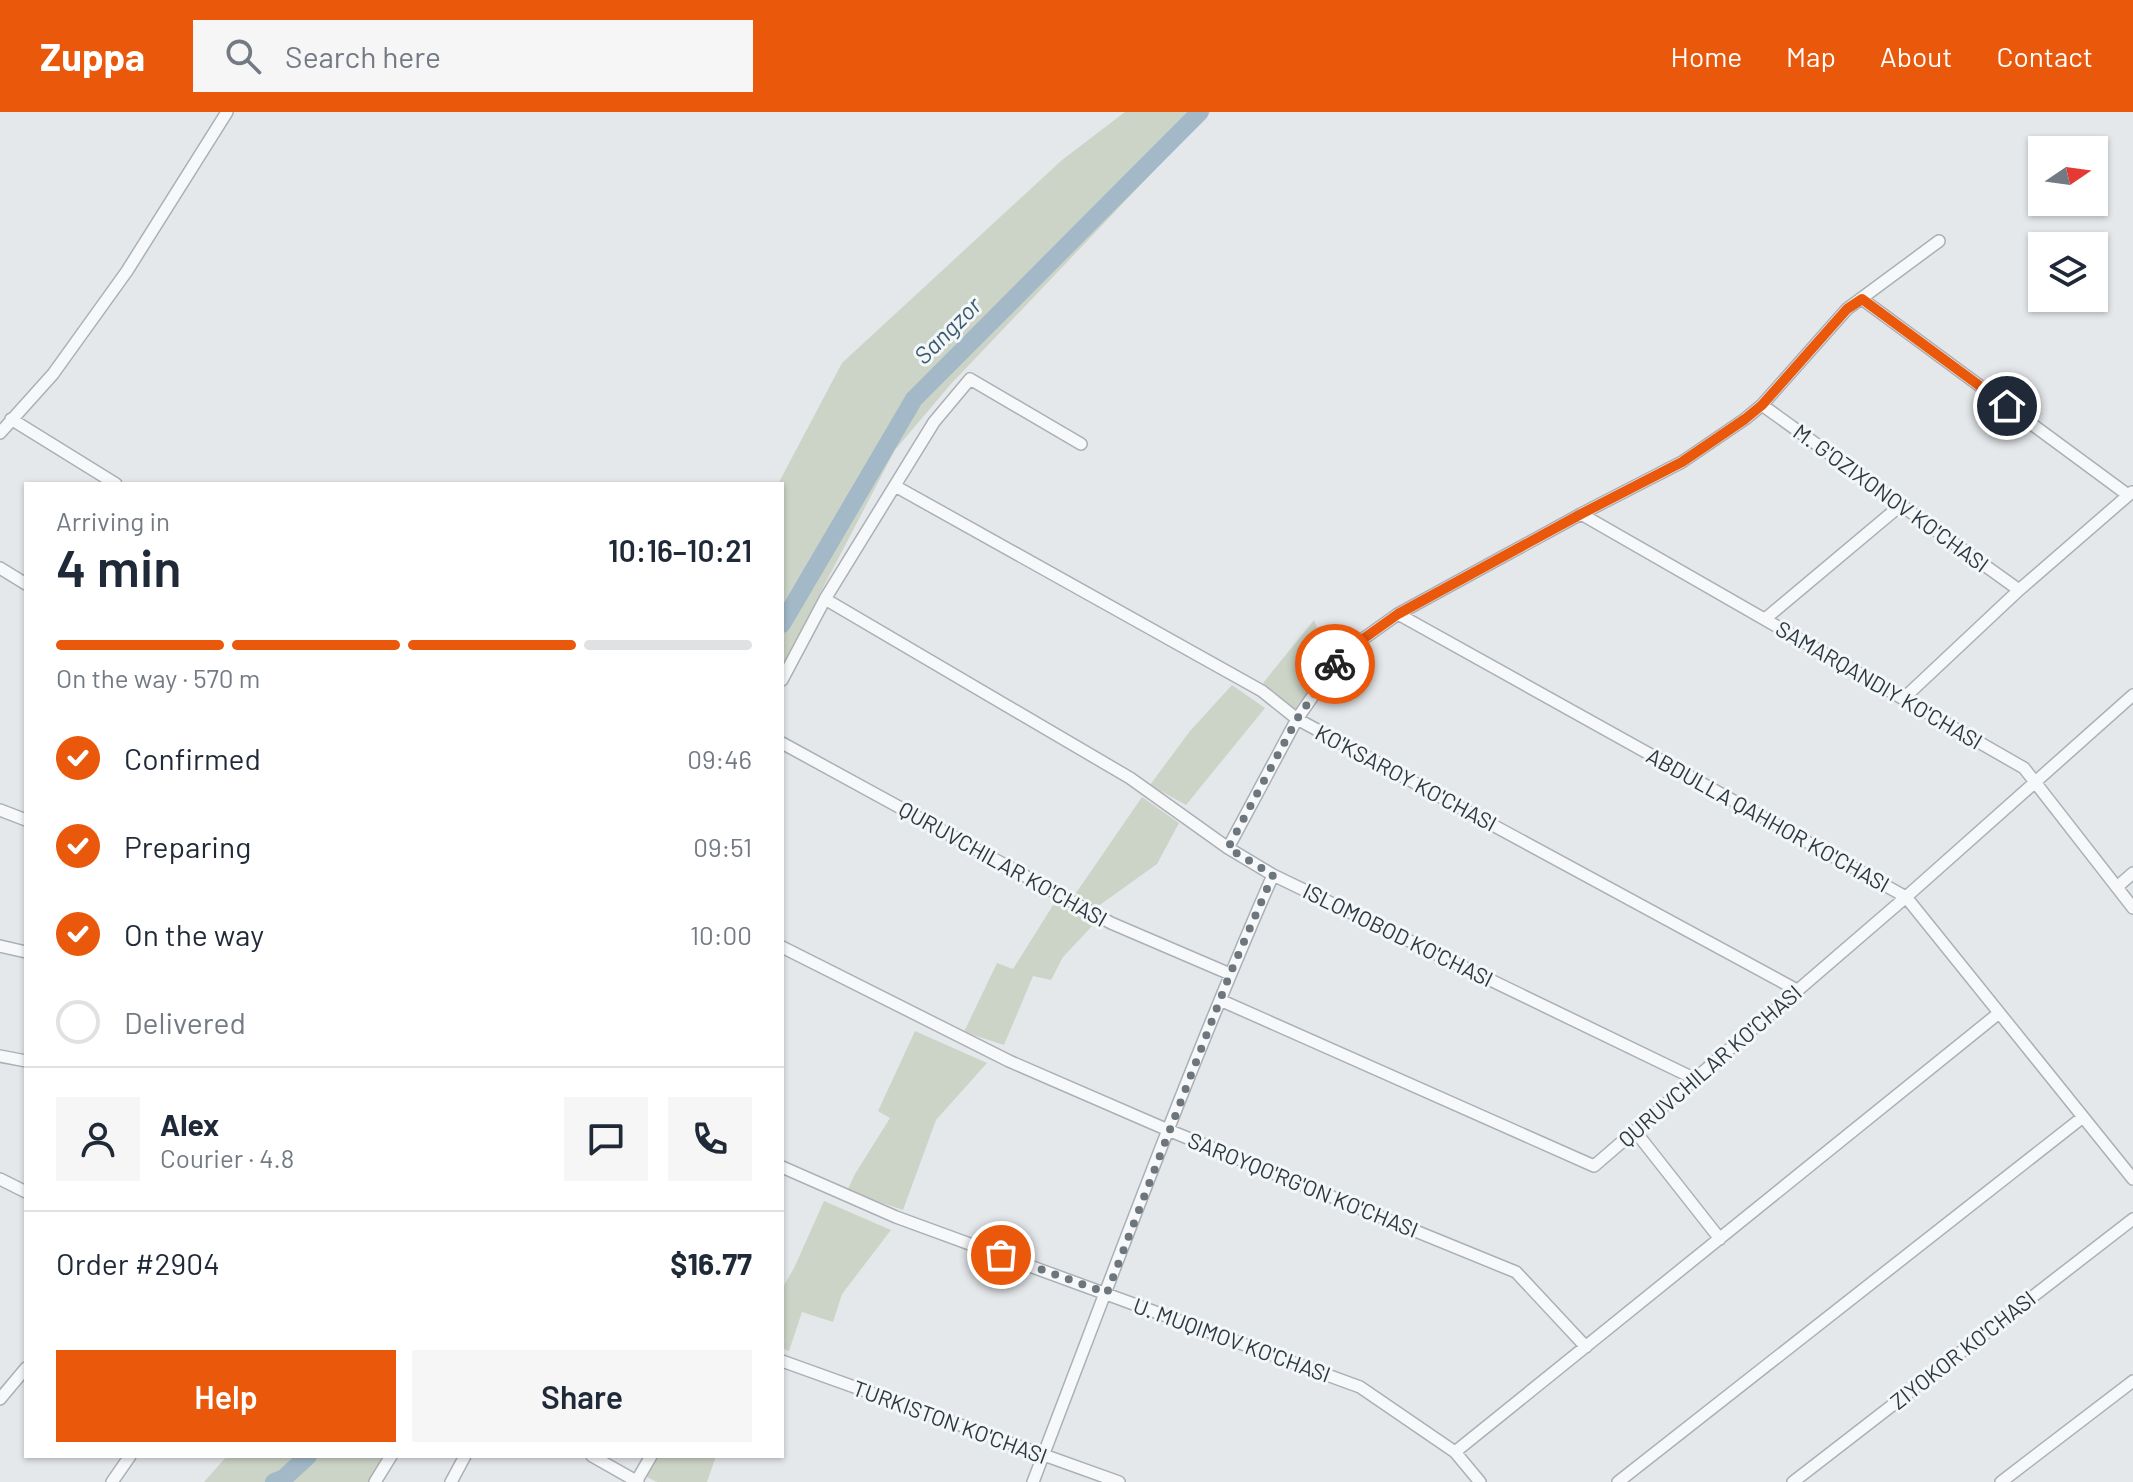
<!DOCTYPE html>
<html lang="en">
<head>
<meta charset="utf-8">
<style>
	:root { --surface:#fff; --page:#f6f6f7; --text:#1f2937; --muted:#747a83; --line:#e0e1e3; --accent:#ea580c }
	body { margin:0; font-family:Barlow,sans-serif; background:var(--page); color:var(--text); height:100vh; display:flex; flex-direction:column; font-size:30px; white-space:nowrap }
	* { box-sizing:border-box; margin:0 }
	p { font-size:26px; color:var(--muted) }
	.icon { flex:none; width:44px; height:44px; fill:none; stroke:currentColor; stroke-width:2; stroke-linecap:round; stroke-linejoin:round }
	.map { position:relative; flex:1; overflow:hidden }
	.details { position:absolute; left:24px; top:370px; width:760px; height:976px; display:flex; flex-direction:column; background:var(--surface); border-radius:0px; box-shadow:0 2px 6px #0004 }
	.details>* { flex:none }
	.needle { width:52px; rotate:77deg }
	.buttons { position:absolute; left:2028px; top:24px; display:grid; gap:16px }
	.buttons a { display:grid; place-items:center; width:80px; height:80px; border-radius:0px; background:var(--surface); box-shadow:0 2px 6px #0004; font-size:40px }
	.pin { position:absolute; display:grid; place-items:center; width:68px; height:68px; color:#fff; margin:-34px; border:4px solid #fff; border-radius:50%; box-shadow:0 2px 8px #0007 }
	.courier { position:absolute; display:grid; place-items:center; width:80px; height:80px; margin:-40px; border:6px solid #ea580c; border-radius:50%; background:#fff; color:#222; box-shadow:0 2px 10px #0007 }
	.headline em { font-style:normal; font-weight:600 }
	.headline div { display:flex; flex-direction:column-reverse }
	.headline { display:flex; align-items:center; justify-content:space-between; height:136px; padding:0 32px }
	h1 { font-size:52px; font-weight:600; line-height:60px }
	.bar { display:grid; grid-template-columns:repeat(4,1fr); gap:12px 8px; align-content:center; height:96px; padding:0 32px }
	.bar i { height:10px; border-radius:6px; background:var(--line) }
	.bar .on { background:var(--accent) }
	.bar p { grid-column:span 4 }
	.line { display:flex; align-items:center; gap:20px; padding:0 32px; border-top:2px solid var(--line) }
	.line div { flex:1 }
	.round { display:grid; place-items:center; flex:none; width:84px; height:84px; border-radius:0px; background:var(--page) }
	ol { padding:0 32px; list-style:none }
	li { display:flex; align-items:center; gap:24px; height:88px }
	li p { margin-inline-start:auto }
	li .icon { padding:8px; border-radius:50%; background:var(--accent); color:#fff; stroke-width:4 }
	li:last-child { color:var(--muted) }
	li i { width:44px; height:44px; border:4px solid var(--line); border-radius:50% }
	.primary-button { display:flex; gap:16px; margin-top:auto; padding:16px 32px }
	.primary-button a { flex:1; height:92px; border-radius:0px; background:var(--accent); color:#fff; font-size:32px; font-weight:600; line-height:92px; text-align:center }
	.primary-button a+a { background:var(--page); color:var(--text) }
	header { display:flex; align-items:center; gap:48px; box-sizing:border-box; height:112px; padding:0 40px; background:var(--accent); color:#fff }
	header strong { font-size:38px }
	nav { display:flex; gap:44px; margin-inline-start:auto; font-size:28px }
	.search { width:560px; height:72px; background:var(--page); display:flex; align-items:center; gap:20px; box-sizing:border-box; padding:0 28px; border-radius:0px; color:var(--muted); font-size:30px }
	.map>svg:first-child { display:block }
</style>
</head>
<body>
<header>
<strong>Zuppa</strong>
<div class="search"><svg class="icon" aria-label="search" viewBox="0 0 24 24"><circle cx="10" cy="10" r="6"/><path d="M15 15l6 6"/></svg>Search here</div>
<nav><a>Home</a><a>Map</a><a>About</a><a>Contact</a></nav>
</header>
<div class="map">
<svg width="2133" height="1370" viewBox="0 0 2133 1370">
	<rect width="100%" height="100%" fill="#e5e8eb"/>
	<path fill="#ccd4c7" d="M1125,0H1210L950,273L895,338L782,554V372H778L842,251L1062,48Z
		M1314,508L1332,551L1297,600L1263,571Z
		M1232,573L1265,596L1186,693L1150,673L1190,619Z
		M1142,685L1179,711L1157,752L1097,795L1076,781Z
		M1055,790L1093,813L1063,845L1051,868L1033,864L1004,933L964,920L997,851L1013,857Z
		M915,919L987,951L936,1008L903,1098L847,1079L855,1062L890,1006L878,999Z
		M824,1089L891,1118L842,1182L833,1210L802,1200L789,1239L782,1236V1177L794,1156Z
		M227,1344H384L368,1370H204Z
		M656,1344H716L707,1370H657L645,1364Z"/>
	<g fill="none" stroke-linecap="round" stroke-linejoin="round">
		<path stroke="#a3b9c8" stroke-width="18" d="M782,512L914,287L1200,0
			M274,1370L284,1366L308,1344"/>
		<defs>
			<path id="street" d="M1862,187L2128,383
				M1762,293L2019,478
				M11,307L116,372
				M0,321L53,262L127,159L227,0
				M895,374L1262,579L1297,607L1797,878
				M1581,402L2024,656L2133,796
				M0,456L26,472
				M825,487L1130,666L1228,736L1273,763L1687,963L1693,970
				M1398,502L1906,785L2133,1067
				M1765,507L1901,393
				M782,568L825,487L934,310L970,267L1081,332
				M1904,586L2019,478L2132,380
				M782,631L1111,811L1230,862
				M0,698L26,708
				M1228,736L1297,607L1342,542L1398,502L1581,402L1682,350L1745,307L1762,293L1847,197L1939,129
				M2117,775L2133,761
				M0,834L26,840
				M782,835L1009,949L1168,1018L1516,1160L1586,1235
				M1220,888L1594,1054L1906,785L2133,583
				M0,944L26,949
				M1635,1019L1720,1127
				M782,1055L896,1105L1360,1275L1455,1340L1480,1370
				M0,1067L26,1080
				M782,1249L1119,1370
				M0,1287L26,1256
				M1455,1340L1999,901
				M592,1344L638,1370
				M112,1370L130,1344
				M375,1370L391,1344
				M451,1370L465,1344
				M636,1370L651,1344
				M1033,1370C1111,1167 1186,962 1273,763
				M1618,1370L2083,1005
				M1793,1370L2133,1107
				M2001,1370L2133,1269"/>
		</defs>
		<use href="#street" stroke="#aab0b5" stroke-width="14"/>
		<use href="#street" stroke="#f7f8fa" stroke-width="11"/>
	</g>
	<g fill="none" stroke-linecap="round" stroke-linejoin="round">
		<path stroke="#6d767d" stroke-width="8" stroke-dasharray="0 14.4" d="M1001,1143L1107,1181L1230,862L1273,763L1228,736L1297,607L1335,552"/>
		<path stroke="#ea580c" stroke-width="10" d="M1335,552L1342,542L1398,502L1581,402L1682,350L1745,307L1762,293L1847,197L1862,187L2007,294"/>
	</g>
	<g text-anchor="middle" stroke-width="6" stroke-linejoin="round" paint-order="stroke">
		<g font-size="22" fill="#2d3842" stroke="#f4f7f8">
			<text transform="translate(1891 386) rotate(36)" y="8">M. G'OZIXONOV KO'CHASI</text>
			<text transform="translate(1879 573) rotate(30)" y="8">SAMARQANDIY KO'CHASI</text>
			<text transform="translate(1406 666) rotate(28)" y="8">KO'KSAROY KO'CHASI</text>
			<text transform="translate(1768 708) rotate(29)" y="8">ABDULLA QAHHOR KO'CHASI</text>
			<text transform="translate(1003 752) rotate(29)" y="8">QURUVCHILAR KO'CHASI</text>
			<text transform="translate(1398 823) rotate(26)" y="8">ISLOMOBOD KO'CHASI</text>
			<text transform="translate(1710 954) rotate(-41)" y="8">QURUVCHILAR KO'CHASI</text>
			<text transform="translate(1303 1073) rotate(22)" y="8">SAROYQO'RG'ON KO'CHASI</text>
			<text transform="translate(1232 1228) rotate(20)" y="8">U. MUQIMOV KO'CHASI</text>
			<text transform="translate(1963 1238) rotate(-38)" y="8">ZIYOKOR KO'CHASI</text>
			<text transform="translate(950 1310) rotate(20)" y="8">TURKISTON KO'CHASI</text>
		</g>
		<g font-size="24" font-style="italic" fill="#3b5a73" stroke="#f4f7f8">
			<text transform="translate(948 219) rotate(-45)" y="8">Sangzor</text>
		</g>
	</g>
</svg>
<div class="buttons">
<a><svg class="needle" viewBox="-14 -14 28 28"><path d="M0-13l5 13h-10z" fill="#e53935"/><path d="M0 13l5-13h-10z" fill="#747a83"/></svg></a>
<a><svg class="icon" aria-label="layers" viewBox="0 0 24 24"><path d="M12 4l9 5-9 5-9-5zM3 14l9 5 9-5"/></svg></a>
</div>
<div class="pin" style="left:1001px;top:1143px;background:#ea580c"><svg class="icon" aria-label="bag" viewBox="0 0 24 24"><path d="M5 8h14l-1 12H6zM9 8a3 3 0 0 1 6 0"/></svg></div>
<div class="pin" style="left:2007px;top:294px;background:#1f2937"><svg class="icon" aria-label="home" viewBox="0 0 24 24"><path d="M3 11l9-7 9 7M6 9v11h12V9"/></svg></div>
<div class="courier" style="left:1335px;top:552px"><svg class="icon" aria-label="bike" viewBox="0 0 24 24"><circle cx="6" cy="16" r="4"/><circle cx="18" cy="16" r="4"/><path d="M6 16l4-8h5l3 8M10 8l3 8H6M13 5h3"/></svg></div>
<section class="details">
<div class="headline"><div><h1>4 min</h1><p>Arriving in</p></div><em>10:16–10:21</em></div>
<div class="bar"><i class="on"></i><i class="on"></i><i class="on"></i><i></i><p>On the way · 570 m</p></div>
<ol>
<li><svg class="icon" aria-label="check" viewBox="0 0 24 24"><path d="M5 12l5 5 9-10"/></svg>Confirmed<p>09:46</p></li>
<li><svg class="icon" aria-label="check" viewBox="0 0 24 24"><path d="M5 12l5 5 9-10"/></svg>Preparing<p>09:51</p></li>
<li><svg class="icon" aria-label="check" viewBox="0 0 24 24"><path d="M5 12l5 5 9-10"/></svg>On the way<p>10:00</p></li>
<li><i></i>Delivered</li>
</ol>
<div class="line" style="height:144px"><a class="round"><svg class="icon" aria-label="person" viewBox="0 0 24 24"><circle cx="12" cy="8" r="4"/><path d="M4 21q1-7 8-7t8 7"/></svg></a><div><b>Alex</b><p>Courier · 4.8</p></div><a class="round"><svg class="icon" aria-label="chat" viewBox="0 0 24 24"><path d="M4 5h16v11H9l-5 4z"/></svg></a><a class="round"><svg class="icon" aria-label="phone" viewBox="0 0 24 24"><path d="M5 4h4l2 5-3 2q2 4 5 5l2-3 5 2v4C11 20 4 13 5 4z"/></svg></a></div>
<div class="line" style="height:104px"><div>Order #2904</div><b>$16.77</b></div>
<div class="primary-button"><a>Help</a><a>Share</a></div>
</section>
</div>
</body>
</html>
